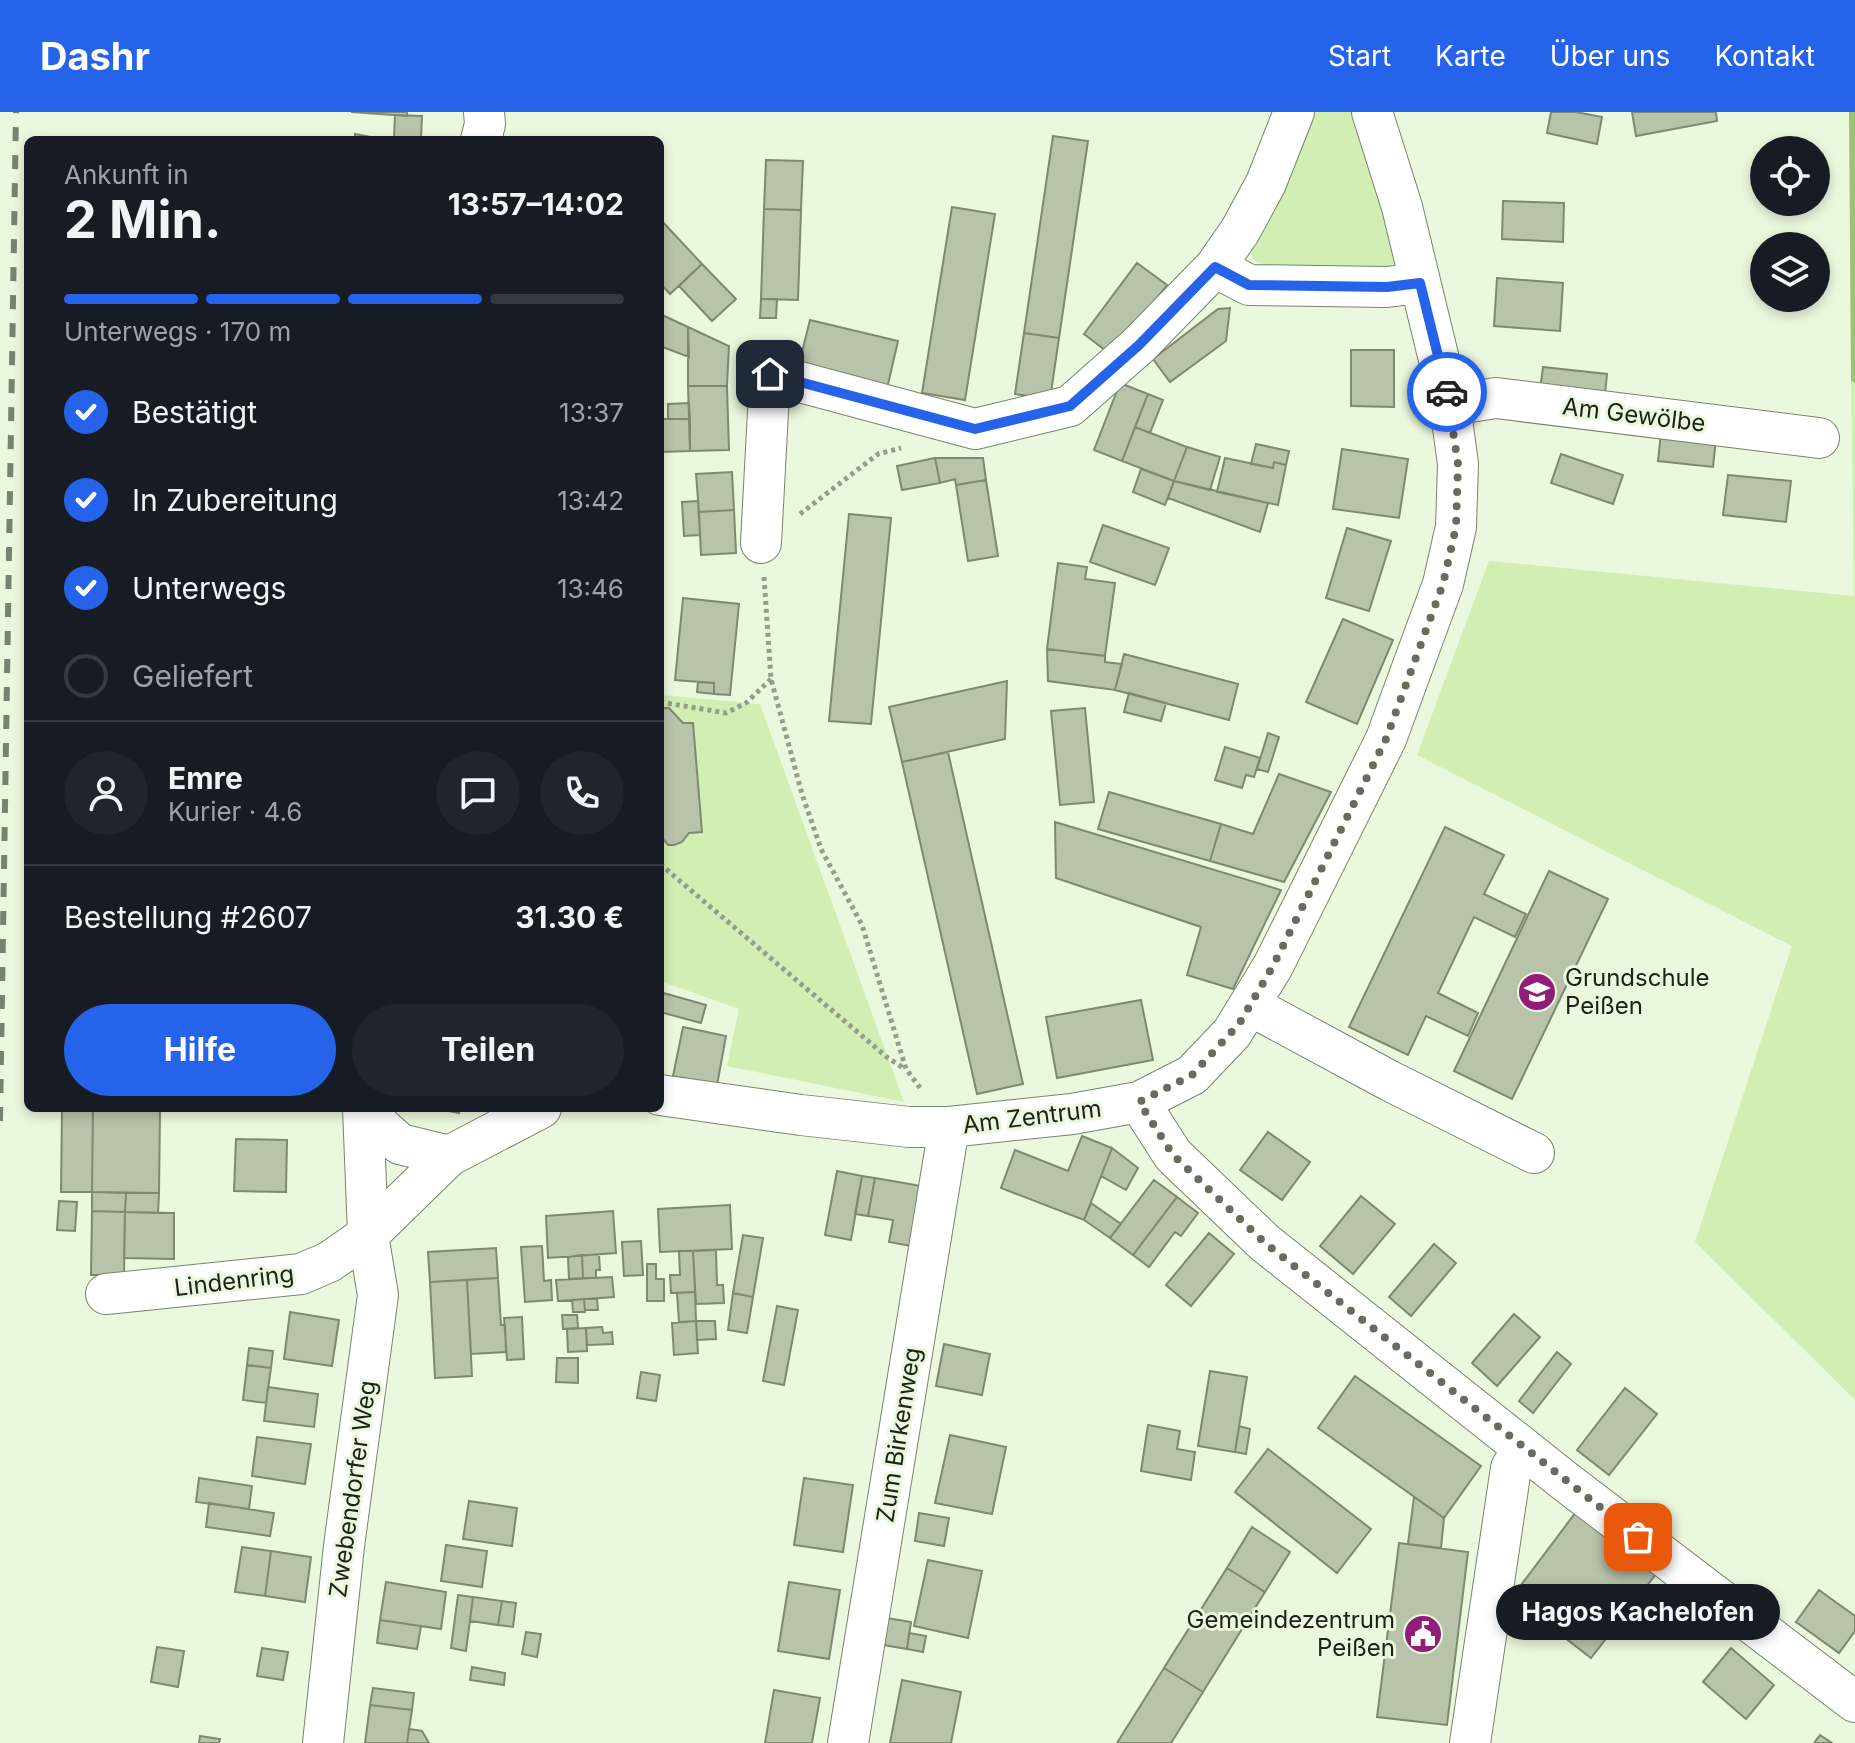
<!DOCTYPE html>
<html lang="de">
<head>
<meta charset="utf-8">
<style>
	:root { --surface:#171b24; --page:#20242c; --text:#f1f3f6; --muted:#9ea1a6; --line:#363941; --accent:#2563eb }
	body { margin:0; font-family:Inter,sans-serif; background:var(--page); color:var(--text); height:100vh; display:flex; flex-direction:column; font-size:30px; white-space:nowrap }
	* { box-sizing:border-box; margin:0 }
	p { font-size:26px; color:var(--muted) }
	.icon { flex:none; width:44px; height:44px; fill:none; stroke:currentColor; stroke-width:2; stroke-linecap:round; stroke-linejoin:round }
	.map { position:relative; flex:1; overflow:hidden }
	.panel { position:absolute; left:24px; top:24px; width:640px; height:976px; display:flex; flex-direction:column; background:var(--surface); border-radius:12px; box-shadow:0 4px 12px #0003 }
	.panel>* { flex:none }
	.fabs { position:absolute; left:1750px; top:24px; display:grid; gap:16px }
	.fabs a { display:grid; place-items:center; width:80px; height:80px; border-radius:50%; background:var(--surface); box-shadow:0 4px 12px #0003; font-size:40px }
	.pin { position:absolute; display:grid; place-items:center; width:68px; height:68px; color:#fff; margin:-34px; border-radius:16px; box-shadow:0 4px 12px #0006 }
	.courier { position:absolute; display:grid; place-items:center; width:80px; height:80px; margin:-40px; border:6px solid #2563eb; border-radius:50%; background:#fff; color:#222; box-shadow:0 2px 10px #0007 }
	.bubble { position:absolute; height:56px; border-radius:28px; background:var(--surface); box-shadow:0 4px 12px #0003; font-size:26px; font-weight:700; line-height:56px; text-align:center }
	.summary em { font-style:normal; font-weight:700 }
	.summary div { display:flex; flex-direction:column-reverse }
	.summary { display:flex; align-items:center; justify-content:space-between; height:136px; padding:0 40px }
	h1 { font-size:52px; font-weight:700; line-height:60px }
	.bar { display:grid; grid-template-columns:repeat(4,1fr); gap:12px 8px; align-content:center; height:96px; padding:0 40px }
	.bar i { height:10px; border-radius:6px; background:var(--line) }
	.bar .current { background:var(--accent) }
	.bar p { grid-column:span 4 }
	.line { display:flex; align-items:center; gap:20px; padding:0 40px; border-top:2px solid var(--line) }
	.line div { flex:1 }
	.round { display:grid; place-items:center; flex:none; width:84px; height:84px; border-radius:42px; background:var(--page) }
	ol { padding:0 40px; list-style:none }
	li { display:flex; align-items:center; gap:24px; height:88px }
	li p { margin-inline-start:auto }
	li .icon { padding:8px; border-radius:50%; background:var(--accent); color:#fff; stroke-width:4 }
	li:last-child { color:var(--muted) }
	li i { width:44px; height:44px; border:4px solid var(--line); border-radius:50% }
	.cta { display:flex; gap:16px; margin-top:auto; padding:16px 40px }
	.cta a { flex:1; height:92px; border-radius:48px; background:var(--accent); color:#fff; font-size:32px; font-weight:700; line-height:92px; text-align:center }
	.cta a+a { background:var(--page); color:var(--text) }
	header { display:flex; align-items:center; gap:48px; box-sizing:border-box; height:112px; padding:0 40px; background:var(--accent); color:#fff }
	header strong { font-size:38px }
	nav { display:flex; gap:44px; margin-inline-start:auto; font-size:28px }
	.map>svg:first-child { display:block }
</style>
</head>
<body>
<header>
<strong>Dashr</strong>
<nav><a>Start</a><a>Karte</a><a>Über uns</a><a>Kontakt</a></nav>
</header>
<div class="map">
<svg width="1855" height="1631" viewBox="0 0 1855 1631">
	<rect width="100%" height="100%" fill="#eaf8dd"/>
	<path fill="#d1efb3" d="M1313,0H1353L1402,159L1280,161L1252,147L1250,128Z
		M1851,269L1855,271V1288L1695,1130L1792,834L1417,643L1489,449L1854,484Z
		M660,583L760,592L904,990L727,954L739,897L660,869Z"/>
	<path fill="#9dc273" d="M1849,0H1855V271L1851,269Z"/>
	<path fill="#b7c4aa" stroke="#7d8971" stroke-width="2" d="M351,0H407V4Z
		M1551,0H1576L1602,5L1597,32L1547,21Z
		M1632,0H1716L1717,9L1636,24Z
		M395,3L422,4L421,26L394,25Z
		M355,22L387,28H354Z
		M1053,24L1088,29L1059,226L1024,221Z
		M766,48L803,49L801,98L764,97Z
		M1503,89L1564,91L1563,130L1502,127Z
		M952,95L995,102L965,288L922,281Z
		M764,97L801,98L798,188L761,187Z
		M660,107L702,152L670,182L660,171Z
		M1137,151L1167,173L1113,244L1084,222Z
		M702,152L736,187L712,209L679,174Z
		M1497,166L1563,171L1560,219L1494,214Z
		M761,187H777L776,206H760Z
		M1230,196L1226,229L1170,270L1153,247L1218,197Z
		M660,202L688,215L689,245L660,234Z
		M810,208L898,229L886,281L797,260Z
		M688,215L729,234L727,274H688Z
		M1024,221L1059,226L1050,287L1015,282Z
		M1351,238H1394V295L1351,294Z
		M1543,255L1607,262L1604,293L1539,286Z
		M1120,271L1148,282L1122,349L1094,338Z
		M688,274H727L729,338L690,339Z
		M1148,282L1163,288L1150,321L1135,315Z
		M689,291L690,307H668V292Z
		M660,307H690V339L660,340Z
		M1135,315L1187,335L1174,369L1122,349Z
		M1661,321L1716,327L1713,355L1658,349Z
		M1256,332L1289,339L1286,353L1274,350L1273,356L1251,352Z
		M1187,335L1220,345L1210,378L1174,369Z
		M1342,337L1408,347L1399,406L1333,397Z
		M1561,342L1623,363L1613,392L1551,371Z
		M935,346L940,371L902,378L897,354Z
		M935,346H983L986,368L956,373L955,367L940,371Z
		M1225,346L1273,356L1274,350L1286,353L1278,393L1217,380Z
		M1141,357L1174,369L1165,393L1133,380Z
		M732,360L734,398L699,400L696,362Z
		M1728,363L1791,369L1786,410L1723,403Z
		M986,368L998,444L968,449L956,373Z
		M1174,369L1268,391L1260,420L1168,386Z
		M698,389L700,423L684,424L682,390Z
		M734,398L736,441L701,443L699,400Z
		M849,402L891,406L871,612L829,609Z
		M1103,413L1169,436L1155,473L1090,450Z
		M1347,416L1391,429L1369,499L1326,486Z
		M1058,451L1087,455L1085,467L1115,471L1105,544L1047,537Z
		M683,486L739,492L730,583L714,582V571L675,568Z
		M1343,507L1393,528L1357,612L1306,590Z
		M1047,537L1105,544V550L1122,552L1115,578L1048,569Z
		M1124,542L1238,572L1229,608L1115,578Z
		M1007,569L1005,627L902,650L889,595Z
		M698,570L714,571V582L697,580Z
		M1129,581L1166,591L1161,609L1124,600Z
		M662,596H669L683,611H693L702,720L689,721L682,730L674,733H668L660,723V597Z
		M1085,596L1094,690L1060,693L1051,599Z
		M1268,621L1279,625L1268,660L1257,657Z
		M1225,635L1260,646L1254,665L1246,663L1242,676L1215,668Z
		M948,640L1023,972L977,982L902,650Z
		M1279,662L1331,680L1284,770L1210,749L1221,712L1253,722Z
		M1109,680L1221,712L1210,749L1098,717Z
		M1055,710L1281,778L1233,877L1187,863L1201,815L1056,766Z
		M1445,715L1504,743L1484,782L1526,802L1515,825L1474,805L1438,881L1478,901L1468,924L1426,904L1408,943L1349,915Z
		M1549,759L1608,787L1512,987L1454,959Z
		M660,880L706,893L701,911L660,900Z
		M1141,888L1153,948L1057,966L1046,905Z
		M683,915L726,924L717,973L673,964Z
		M62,996H93L92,1080H61Z
		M93,996L160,998L159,1081L92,1080Z
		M93,996H160V998Z
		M434,996H460L459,1001Z
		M1268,1020L1310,1050L1282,1088L1240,1058Z
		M1082,1024L1112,1036L1084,1108L1001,1076L1015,1038L1068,1059Z
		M236,1027L287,1028L286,1080L234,1079Z
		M1112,1036L1138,1056L1126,1078L1101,1064Z
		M837,1059L862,1064L851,1128L825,1123Z
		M862,1064L875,1066L868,1104L855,1102Z
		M875,1066L927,1075L917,1135L889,1130L893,1108L868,1104Z
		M1154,1068L1177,1085L1133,1143L1110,1126Z
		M92,1080L126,1081L125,1100L92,1099Z
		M126,1081H159L158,1101L125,1100Z
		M1361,1084L1395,1112L1353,1162L1320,1134Z
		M1177,1085L1198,1101L1181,1124L1175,1120L1149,1155L1133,1143Z
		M59,1089L77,1090L75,1119L57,1118Z
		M1091,1091L1121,1112L1110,1126L1084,1108Z
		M730,1093L732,1137L660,1140L658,1097Z
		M92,1099L125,1100L124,1163H91Z
		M613,1099L616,1141L548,1146L546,1104Z
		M125,1100L174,1101V1147L124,1146Z
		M1209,1121L1234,1142L1191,1194L1166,1173Z
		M743,1123L763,1126L753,1185L733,1181Z
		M641,1129L643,1163L624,1164L622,1130Z
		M1434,1132L1456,1151L1411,1204L1389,1185Z
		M542,1134L544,1169L551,1168L552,1188L525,1190L521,1135Z
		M496,1136L498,1166L430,1170L428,1140Z
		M716,1138L717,1173H723L724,1191L696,1192L693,1139Z
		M679,1139H693L695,1180L671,1181L670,1163H680Z
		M582,1143L583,1166L569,1167L568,1145Z
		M582,1143H599L600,1158H596V1166H583Z
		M647,1152H656V1167H664V1189H647Z
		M612,1165L614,1185L558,1189L556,1168Z
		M498,1166L501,1213H505L506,1240L471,1242L467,1168Z
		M467,1168L472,1264L435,1266L430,1170Z
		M695,1180L696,1209L679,1210L677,1181Z
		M733,1181L753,1185L747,1221L728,1218Z
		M584,1187H597L598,1198H585Z
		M584,1187L585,1200H573L572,1188Z
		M777,1194L798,1198L784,1273L763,1269Z
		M290,1200L339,1208L332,1254L284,1247Z
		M1514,1202L1540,1225L1497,1274L1472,1251Z
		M562,1203H577L578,1216L563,1217Z
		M522,1205L524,1247L507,1248L504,1206Z
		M696,1209H715L716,1227L697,1228Z
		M696,1209L698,1241L674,1243L672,1211Z
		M602,1215L603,1221L612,1220L613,1232L587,1233L586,1216Z
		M586,1216L587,1239L568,1240L567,1217Z
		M944,1232L990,1242L982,1283L936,1274Z
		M249,1236L273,1239L271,1256L247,1253Z
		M1557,1240L1571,1252L1533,1301L1519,1289Z
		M557,1246H578V1271L556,1270Z
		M247,1253L271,1256L266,1291L243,1288Z
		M1210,1259L1247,1265L1235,1340L1198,1334Z
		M641,1260L660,1263L656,1289L637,1286Z
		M1355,1264L1481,1354L1444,1406L1318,1316Z
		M268,1275L318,1282L314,1315L264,1309Z
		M1625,1276L1657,1302L1609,1363L1577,1338Z
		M1148,1313L1180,1319L1177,1337L1195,1340L1191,1368L1141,1359Z
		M1239,1314L1250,1317L1246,1342L1235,1340Z
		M950,1323L1006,1335L992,1402L935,1391Z
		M257,1325L311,1332L305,1372L252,1364Z
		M1268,1337L1371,1417L1337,1461L1235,1380Z
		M199,1366L252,1374L249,1397L196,1390Z
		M804,1366L853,1373L843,1440L794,1433Z
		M1414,1385L1444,1406L1441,1436L1408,1432Z
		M469,1389L517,1396L512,1434L463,1427Z
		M209,1391L274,1401L270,1424L206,1415Z
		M1576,1400L1656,1462L1591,1546L1512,1485Z
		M919,1401L949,1406L944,1434L915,1429Z
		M1252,1415L1290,1440L1265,1480L1227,1456Z
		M1399,1431L1468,1440L1447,1613L1377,1605Z
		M446,1433L487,1439L482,1475L441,1469Z
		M242,1435L271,1439L265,1484L235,1480Z
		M271,1439L311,1445L305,1490L265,1484Z
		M928,1448L982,1459L968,1526L914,1514Z
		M1227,1456L1265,1480L1203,1580L1164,1556Z
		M386,1470L446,1480L441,1517L380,1508Z
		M789,1470L840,1478L829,1547L778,1539Z
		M1819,1478L1855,1504V1519L1839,1541L1796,1510Z
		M458,1483L473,1485L466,1539L451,1536Z
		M473,1485L502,1489L498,1513L470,1509Z
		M502,1489L516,1491L513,1515L498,1513Z
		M887,1506L911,1510L907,1537L883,1533Z
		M380,1508L421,1514L417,1537L377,1531Z
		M526,1520L541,1522L537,1545L522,1542Z
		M909,1521L926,1524L923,1540L907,1537Z
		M157,1535L184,1539L178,1575L151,1570Z
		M262,1536L288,1540L283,1568L257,1564Z
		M1731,1536L1774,1573L1746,1607L1703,1570Z
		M472,1555L505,1561L504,1573L470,1568Z
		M1164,1556L1203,1580L1171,1631H1117Z
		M902,1568L961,1580L951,1631H890Z
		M373,1576L414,1581L412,1598L370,1593Z
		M774,1578L820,1586L812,1631H765Z
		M370,1593L412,1598L407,1631H365Z
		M409,1617L422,1619L429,1631H407Z
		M1820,1623L1832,1631H1814Z
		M200,1624L220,1627L219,1631H199Z"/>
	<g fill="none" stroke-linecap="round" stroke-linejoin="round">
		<defs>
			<path id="minor" d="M481,28L485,12L484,0
				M1215,155L1249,173L1387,175L1420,171
				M1450,293L1496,286L1819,326
				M761,431L770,262L975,317L1070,294L1139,233L1215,155L1240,119L1266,71L1294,0
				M1251,894L1390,969L1534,1041
				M660,983L801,1003L909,1015H949L1072,1002L1139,990L1192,963L1232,921L1273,854L1386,627L1443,472L1456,415L1458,352L1450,293L1402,95L1372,0
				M1139,990L1173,1043L1265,1131L1566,1370L1855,1590
				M363,999L400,1032L449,1044
				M106,1182L301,1162L329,1150L368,1123L449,1044L541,996
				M323,1631L344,1434L378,1183L368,1123L363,996
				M848,1631L949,1015
				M1470,1631L1511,1356L1523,1336"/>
		</defs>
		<use href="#minor" stroke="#78846c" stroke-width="42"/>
		<path stroke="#949f8b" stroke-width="5" stroke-dasharray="4 4" stroke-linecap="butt" d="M800,402L878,342L901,336
			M764,465L771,567L802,682L821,737L862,813L906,957L921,977
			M660,590L726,601L746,591L771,567
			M660,752L888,946L905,957"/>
		<use href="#minor" stroke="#fff" stroke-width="40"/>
		<path stroke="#798270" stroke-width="6" stroke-dasharray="14 14" stroke-linecap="butt" d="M0,1009L16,0"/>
	</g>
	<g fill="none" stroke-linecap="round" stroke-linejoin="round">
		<path stroke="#656d5d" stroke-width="8" stroke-dasharray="0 14.4" d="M1447,280L1458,352L1456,415L1443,472L1386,627L1273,854L1239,912L1192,963L1139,990L1173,1043L1265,1131L1638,1425"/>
		<path stroke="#2563eb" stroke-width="10" d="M770,262L975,317L1070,294L1139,233L1215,155L1249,173L1387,175L1420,171L1447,280"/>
	</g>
	<defs>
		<symbol id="school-disc" viewBox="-11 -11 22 22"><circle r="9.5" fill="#931c78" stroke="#eaf8dd"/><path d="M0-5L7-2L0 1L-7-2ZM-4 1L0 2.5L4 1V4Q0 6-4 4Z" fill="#fff"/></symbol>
		<symbol id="civic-disc" viewBox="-11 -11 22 22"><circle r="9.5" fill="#931c78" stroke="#eaf8dd"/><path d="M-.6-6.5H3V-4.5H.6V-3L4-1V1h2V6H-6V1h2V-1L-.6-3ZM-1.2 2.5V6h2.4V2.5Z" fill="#fff"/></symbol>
	</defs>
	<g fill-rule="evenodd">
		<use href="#school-disc" x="1515" y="858" width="44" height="44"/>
		<use href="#civic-disc" x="1401" y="1500" width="44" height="44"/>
	</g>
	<g text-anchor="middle" stroke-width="6" stroke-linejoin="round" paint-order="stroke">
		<g font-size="24" fill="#1d2218" stroke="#eaf8dd">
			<text transform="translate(1634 303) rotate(7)" y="8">Am Gewölbe</text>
			<text transform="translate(1032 1005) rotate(-7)" y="8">Am Zentrum</text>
			<text transform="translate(234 1169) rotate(-7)" y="8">Lindenring</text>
			<text transform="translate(899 1323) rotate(-81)" y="8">Zum Birkenweg</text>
			<text transform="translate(353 1377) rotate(-82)" y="8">Zwebendorfer Weg</text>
		</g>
		<g font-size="24" fill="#1d2218" stroke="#eaf8dd" text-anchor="start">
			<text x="1565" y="874">Grundschule<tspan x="1565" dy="28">Peißen</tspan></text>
			<text x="1395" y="1516" text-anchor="end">Gemeindezentrum<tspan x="1395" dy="28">Peißen</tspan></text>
		</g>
	</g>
</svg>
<div class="fabs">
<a><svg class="icon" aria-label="locate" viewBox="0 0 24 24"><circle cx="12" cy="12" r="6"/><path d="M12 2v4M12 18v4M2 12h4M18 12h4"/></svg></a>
<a><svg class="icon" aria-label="layers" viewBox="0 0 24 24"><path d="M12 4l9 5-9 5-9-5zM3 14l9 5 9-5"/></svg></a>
</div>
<div class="pin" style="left:1638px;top:1425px;background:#ea580c"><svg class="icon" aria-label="bag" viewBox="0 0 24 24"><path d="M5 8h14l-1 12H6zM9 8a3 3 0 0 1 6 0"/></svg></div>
<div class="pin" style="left:770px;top:262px;background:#1f2937"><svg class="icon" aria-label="home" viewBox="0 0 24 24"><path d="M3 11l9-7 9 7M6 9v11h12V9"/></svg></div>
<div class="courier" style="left:1447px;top:280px"><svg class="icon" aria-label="car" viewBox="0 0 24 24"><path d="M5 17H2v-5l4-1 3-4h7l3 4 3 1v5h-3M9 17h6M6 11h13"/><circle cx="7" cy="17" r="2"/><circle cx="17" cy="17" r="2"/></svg></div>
<div class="bubble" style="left:1496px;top:1472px;width:284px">Hagos Kachelofen</div>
<section class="panel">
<div class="summary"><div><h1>2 Min.</h1><p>Ankunft in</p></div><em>13:57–14:02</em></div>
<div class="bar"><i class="current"></i><i class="current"></i><i class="current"></i><i></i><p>Unterwegs · 170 m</p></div>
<ol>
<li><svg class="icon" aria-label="check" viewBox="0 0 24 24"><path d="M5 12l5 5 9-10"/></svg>Bestätigt<p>13:37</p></li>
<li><svg class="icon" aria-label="check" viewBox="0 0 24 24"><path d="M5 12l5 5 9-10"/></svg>In Zubereitung<p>13:42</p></li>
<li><svg class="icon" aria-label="check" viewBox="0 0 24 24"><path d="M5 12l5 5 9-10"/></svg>Unterwegs<p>13:46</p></li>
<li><i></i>Geliefert</li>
</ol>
<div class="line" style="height:144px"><a class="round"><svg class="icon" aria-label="person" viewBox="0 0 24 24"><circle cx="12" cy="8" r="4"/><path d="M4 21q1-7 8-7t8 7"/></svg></a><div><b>Emre</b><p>Kurier · 4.6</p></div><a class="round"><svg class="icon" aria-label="chat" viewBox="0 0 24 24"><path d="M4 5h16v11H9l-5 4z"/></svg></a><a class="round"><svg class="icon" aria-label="phone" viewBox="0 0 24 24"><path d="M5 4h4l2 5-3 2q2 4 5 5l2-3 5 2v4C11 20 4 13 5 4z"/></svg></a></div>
<div class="line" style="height:104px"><div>Bestellung #2607</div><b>31.30 €</b></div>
<div class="cta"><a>Hilfe</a><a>Teilen</a></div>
</section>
</div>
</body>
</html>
